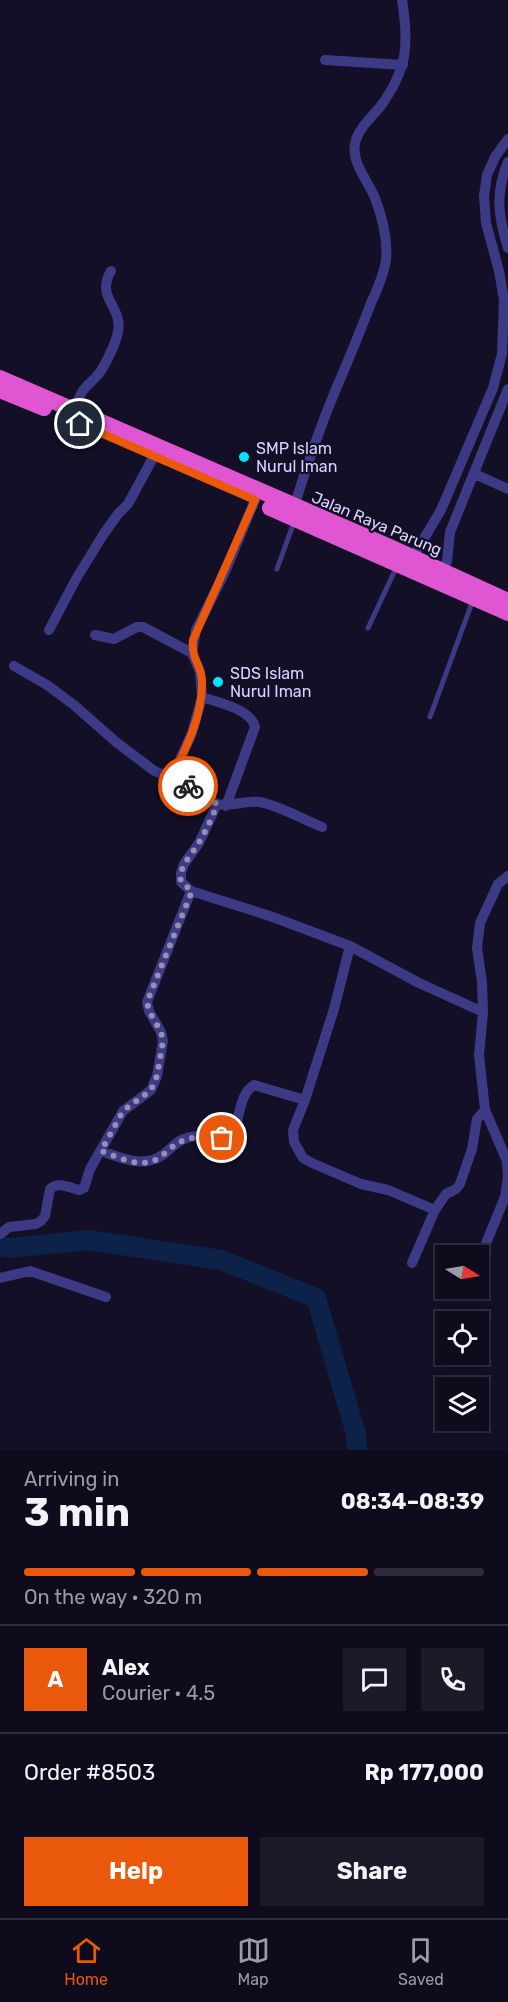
<!DOCTYPE html>
<html lang="en">
<head>
<meta charset="utf-8">
<style>
	:root { --surface:#0e0b1c; --page:#1c1929; --text:#f1f3f6; --muted:#9b9ba3; --line:#2e2b3b; --accent:#ea580c }
	body { margin:0; font-family:Rubik,sans-serif; background:var(--page); color:var(--text); height:100vh; display:flex; flex-direction:column; font-size:22px; white-space:nowrap }
	* { box-sizing:border-box; margin:0 }
	p { font-size:20px; color:var(--muted) }
	.icon { flex:none; width:33px; height:33px; fill:none; stroke:currentColor; stroke-width:2; stroke-linecap:round; stroke-linejoin:round }
	.map { position:relative; height:1450px; overflow:hidden }
	.drawer { display:flex; flex-direction:column; background:var(--surface); flex:1 }
	.drawer>* { flex:none }
	.needle { width:39px; rotate:101deg }
	.tools { position:absolute; left:435px; top:1245px; display:grid; gap:12px }
	.tools a { display:grid; place-items:center; width:54px; height:54px; border-radius:0px; background:var(--surface); box-shadow:0 3px 9px #0003,0 0 0 2px var(--line); font-size:30px }
	.pin { position:absolute; display:grid; place-items:center; width:51px; height:51px; color:#fff; margin:-26px; border:3px solid #fff; border-radius:50%; box-shadow:0 2px 6px #0007 }
	.courier { position:absolute; display:grid; place-items:center; width:60px; height:60px; margin:-30px; border:4px solid #ea580c; border-radius:50%; background:#fff; color:#222; box-shadow:0 2px 8px #0007 }
	.head em { font-style:normal; font-weight:700 }
	.head div { display:flex; flex-direction:column-reverse }
	.head { display:flex; align-items:center; justify-content:space-between; height:102px; padding:0 24px }
	h1 { font-size:39px; font-weight:700; line-height:45px }
	.bar { display:grid; grid-template-columns:repeat(4,1fr); gap:9px 6px; align-content:center; height:72px; padding:0 24px }
	.bar i { height:8px; border-radius:4px; background:var(--line) }
	.bar .active { background:var(--accent) }
	.bar p { grid-column:span 4 }
	.line { display:flex; align-items:center; gap:15px; padding:0 24px; border-top:2px solid var(--line) }
	.line div { flex:1 }
	.round { display:grid; place-items:center; flex:none; width:63px; height:63px; border-radius:0px; background:var(--page) }
	.primary-button { display:flex; gap:12px; margin-top:auto; padding:12px 24px }
	.primary-button a { flex:1; height:69px; border-radius:0px; background:var(--accent); color:#fff; font-size:24px; font-weight:700; line-height:69px; text-align:center }
	.primary-button a+a { background:var(--page); color:var(--text) }
	.tab-bar { display:flex; justify-content:space-around; align-items:center; height:84px; border-top:2px solid var(--line); background:var(--surface); font-size:16px; color:var(--muted) }
	.tab-bar a { display:grid; justify-items:center; gap:3px }
	.tab-bar .active { color:var(--accent) }
	.map>svg:first-child { display:block }
</style>
</head>
<body>
<div class="map">
<svg width="508" height="1450" viewBox="0 0 508 1450">
	<rect width="100%" height="100%" fill="#130f26"/>
	<g fill="none" stroke-linecap="round" stroke-linejoin="round">
		<path stroke="#0c2248" stroke-width="20" d="M0,1246L11,1248L88,1240L221,1260L316,1298L356,1434L357,1450"/>
		<path stroke="#3d3a85" stroke-width="5" d="M277,569L294,522
			M368,628L397,566
			M430,717L473,600"/>
		<path stroke="#3d3a85" stroke-width="10" d="M325,60L403,65
			M508,162C495,193 498,216 508,248
			M75,409C77,404 79,397 82,392C86,386 90,383 95,378C103,371 116,343 118,332C123,306 95,298 111,271
			M475,474L508,489
			M255,500L225,572L196,630L192,653L200,672L202,697L192,733L171,779L217,804C232,807 245,800 260,802C277,805 305,820 322,827
			M294,507C308,462 323,418 342,375C352,351 362,327 371,303C377,290 384,275 386,260C388,239 383,219 375,198C369,182 351,163 355,144C357,130 371,118 380,107C408,69 409,44 402,0
			M410,562L441,510L493,388L502,354L504,300L499,271L486,223L484,196L487,175L495,157L508,139
			M441,577L447,561L450,532L508,389
			M49,630L76,579L103,535L118,514L128,504L154,456
			M95,635L114,639L137,627H143L192,653
			M14,666L47,685L74,705L116,742L153,770L171,779
			M202,697C217,702 251,709 255,727L226,806
			M217,804L199,843L184,864L181,873V882L191,891L270,916L350,946L334,1009L305,1100L293,1130L294,1142L303,1158L312,1163L361,1184L388,1190L435,1210
			M350,946L419,983L483,1012
			M101,1151C122,1158 144,1169 164,1154C171,1149 177,1140 187,1138C201,1133 215,1139 229,1139C241,1125 237,1095 254,1085L305,1100
			M0,1234L9,1227L36,1224L41,1221L45,1216L50,1189C58,1181 70,1188 79,1190L84,1188L90,1169L123,1111L151,1090L157,1076L163,1041L161,1032L149,1011L147,1002L191,891
			M480,1258L505,1197L508,1177L507,1161L485,1110L479,1055L483,1012L482,982L477,948L480,923L498,884L508,876
			M412,1263L435,1210L446,1194L456,1189L460,1184L472,1149L477,1119L485,1110
			M0,1278L30,1271L106,1297"/>
		<path stroke="#e055d1" stroke-width="16" d="M0,378L390,547L508,601
			M0,390L44,408
			M270,508L508,613"/>
	</g>
	<g fill="none" stroke-linecap="round" stroke-linejoin="round">
		<path stroke="#948fb3" stroke-width="6" stroke-dasharray="0 10.8" d="M188,786L217,804C212,818 206,831 198,844C191,856 178,867 181,882L192,891L147,1002L149,1011L161,1032L163,1041L157,1076L151,1090L123,1111L101,1151C115,1156 135,1166 150,1162C158,1160 164,1154 170,1149C186,1135 201,1136 222,1138"/>
		<path stroke="#ea580c" stroke-width="8" d="M80,424L255,500L193,640C191,660 201,663 202,681C203,715 186,749 171,778L188,786"/>
	</g>
	<g fill="#00e5ff" stroke="#130f26" stroke-width="2">
		<circle cx="244" cy="457" r="6"/>
		<circle cx="218" cy="682" r="6"/>
	</g>
	<g text-anchor="middle" stroke-width="4.5" stroke-linejoin="round" paint-order="stroke">
		<g font-size="16" fill="#d9d4ff" stroke="#130f26" text-anchor="start">
			<text x="256" y="454">SMP Islam<tspan x="256" dy="18">Nurul Iman</tspan></text>
			<text x="230" y="679">SDS Islam<tspan x="230" dy="18">Nurul Iman</tspan></text>
		</g>
		<g font-size="16" fill="#d9d4ff" stroke="#130f26">
			<text transform="translate(377 523) rotate(23)" y="6">Jalan Raya Parung</text>
		</g>
	</g>
</svg>
<div class="tools">
<a><svg class="needle" viewBox="-14 -14 28 28"><path d="M0-13l5 13h-10z" fill="#e53935"/><path d="M0 13l5-13h-10z" fill="#9b9ba3"/></svg></a>
<a><svg class="icon" aria-label="locate" viewBox="0 0 24 24"><circle cx="12" cy="12" r="6"/><path d="M12 2v4M12 18v4M2 12h4M18 12h4"/></svg></a>
<a><svg class="icon" aria-label="layers" viewBox="0 0 24 24"><path d="M12 4l9 5-9 5-9-5zM3 14l9 5 9-5"/></svg></a>
</div>
<div class="pin" style="left:222px;top:1138px;background:#ea580c"><svg class="icon" aria-label="bag" viewBox="0 0 24 24"><path d="M5 8h14l-1 12H6zM9 8a3 3 0 0 1 6 0"/></svg></div>
<div class="pin" style="left:80px;top:424px;background:#1f2937"><svg class="icon" aria-label="home" viewBox="0 0 24 24"><path d="M3 11l9-7 9 7M6 9v11h12V9"/></svg></div>
<div class="courier" style="left:188px;top:786px"><svg class="icon" aria-label="bike" viewBox="0 0 24 24"><circle cx="6" cy="16" r="4"/><circle cx="18" cy="16" r="4"/><path d="M6 16l4-8h5l3 8M10 8l3 8H6M13 5h3"/></svg></div>
</div>
<section class="drawer">
<div class="head"><div><h1>3 min</h1><p>Arriving in</p></div><em>08:34–08:39</em></div>
<div class="bar"><i class="active"></i><i class="active"></i><i class="active"></i><i></i><p>On the way · 320 m</p></div>
<div class="line" style="height:108px"><b class="round" style="background:var(--accent);color:#fff">A</b><div><b>Alex</b><p>Courier · 4.5</p></div><a class="round"><svg class="icon" aria-label="chat" viewBox="0 0 24 24"><path d="M4 5h16v11H9l-5 4z"/></svg></a><a class="round"><svg class="icon" aria-label="phone" viewBox="0 0 24 24"><path d="M5 4h4l2 5-3 2q2 4 5 5l2-3 5 2v4C11 20 4 13 5 4z"/></svg></a></div>
<div class="line" style="height:78px"><div>Order #8503</div><b>Rp 177,000</b></div>
<div class="primary-button"><a>Help</a><a>Share</a></div>
</section>
<nav class="tab-bar">
<a class="active"><svg class="icon" aria-label="home" viewBox="0 0 24 24"><path d="M3 11l9-7 9 7M6 9v11h12V9"/></svg>Home</a>
<a><svg class="icon" aria-label="map" viewBox="0 0 24 24"><path d="M3 6l6-2 6 2 6-2v14l-6 2-6-2-6 2zM9 4v14M15 6v14"/></svg>Map</a>
<a><svg class="icon" aria-label="saved" viewBox="0 0 24 24"><path d="M7 4h10v16l-5-4-5 4z"/></svg>Saved</a>
</nav>
</body>
</html>
